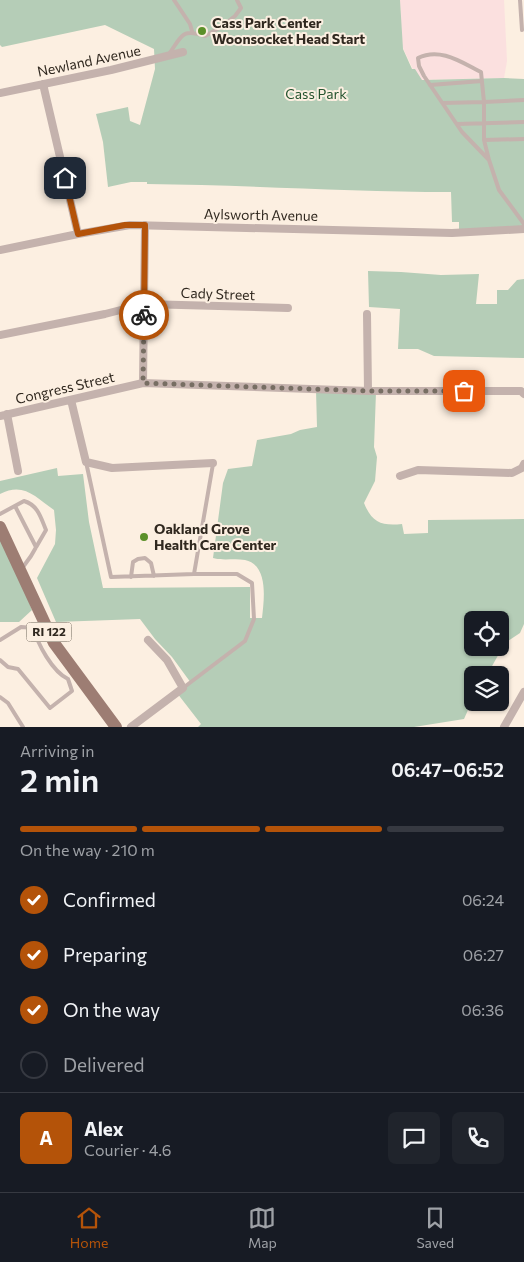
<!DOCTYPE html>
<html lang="en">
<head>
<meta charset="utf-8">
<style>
	:root { --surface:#171b24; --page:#20242c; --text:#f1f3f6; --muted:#9ea1a6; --line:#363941; --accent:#b45309 }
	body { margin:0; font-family:Commissioner,sans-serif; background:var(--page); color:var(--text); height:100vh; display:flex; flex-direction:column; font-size:19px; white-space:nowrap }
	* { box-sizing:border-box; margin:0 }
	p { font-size:16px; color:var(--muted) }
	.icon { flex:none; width:28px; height:28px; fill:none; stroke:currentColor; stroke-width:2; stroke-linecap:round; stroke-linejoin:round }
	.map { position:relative; height:727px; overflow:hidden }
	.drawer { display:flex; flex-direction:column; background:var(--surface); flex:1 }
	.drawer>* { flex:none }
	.fabs { position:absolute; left:464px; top:611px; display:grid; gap:10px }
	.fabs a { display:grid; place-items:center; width:45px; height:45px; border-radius:8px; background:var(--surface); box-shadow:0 1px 4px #0004; font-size:25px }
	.pin { position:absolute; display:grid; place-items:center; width:42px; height:42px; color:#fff; margin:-21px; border-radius:10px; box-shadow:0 2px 8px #0006 }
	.courier { position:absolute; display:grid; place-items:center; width:50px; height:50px; margin:-25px; border:4px solid #b45309; border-radius:50%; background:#fff; color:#222; box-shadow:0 1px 6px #0007 }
	.headline em { font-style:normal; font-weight:600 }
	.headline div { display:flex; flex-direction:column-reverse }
	.headline { display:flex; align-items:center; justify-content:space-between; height:85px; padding:0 20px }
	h1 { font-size:32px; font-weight:600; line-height:38px }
	.bar { display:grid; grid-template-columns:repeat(4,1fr); gap:8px 5px; align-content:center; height:60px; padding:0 20px }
	.bar i { height:6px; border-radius:4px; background:var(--line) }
	.bar .current { background:var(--accent) }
	.bar p { grid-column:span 4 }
	.line { display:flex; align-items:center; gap:12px; padding:0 20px; border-top:1px solid var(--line) }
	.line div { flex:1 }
	.round { display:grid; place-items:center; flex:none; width:52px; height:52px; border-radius:8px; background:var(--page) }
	ol { padding:0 20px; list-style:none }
	li { display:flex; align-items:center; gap:15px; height:55px }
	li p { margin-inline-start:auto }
	li .icon { padding:5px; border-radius:50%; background:var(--accent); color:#fff; stroke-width:4 }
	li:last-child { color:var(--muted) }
	li i { width:28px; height:28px; border:2px solid var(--line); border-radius:50% }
	.tabs { display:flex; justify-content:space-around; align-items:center; height:70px; border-top:1px solid var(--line); background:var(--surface); font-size:14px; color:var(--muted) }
	.tabs a { display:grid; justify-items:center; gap:2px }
	.tabs .current { color:var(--accent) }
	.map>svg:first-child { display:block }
</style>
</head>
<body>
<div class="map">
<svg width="524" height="727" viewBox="0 0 524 727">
	<rect width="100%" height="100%" fill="#fcefe1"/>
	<path fill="#fbe0df" d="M400,0H504L507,61L504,78L418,80L402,46Z"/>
	<path fill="#b5cdb7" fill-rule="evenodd" d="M0,0H400L403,49L412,69H415L422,80L504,78L524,79V230L459,231V222H452L451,192C349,192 249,185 147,184V182H131L108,187L103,142L96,114L128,107L130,121L140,125L155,69L154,49L105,25L2,47L0,45Z
		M368,271L401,272L441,275L479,274L476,304H497V290H508L517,280L524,279V358L434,356L418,349H398L400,309L369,307Z
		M316,390L376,392L374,447L377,457L375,481L364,503C372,523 382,526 402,524L404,534L428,533V520L524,519V624L520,633L505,643L487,675H472V701L464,719L414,727H198L201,724L177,693L191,683L172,657L155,639L140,619L56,622L37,578L55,544L56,530L54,510C35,497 24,482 0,494V481L57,468L58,476L83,474L89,522L103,588L250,587V618H262C264,600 269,565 245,560C234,558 224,561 213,558L223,483L228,469L252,466L257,440L291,434L300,430L317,427ZM472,620H500V648H472Z
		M0,527L32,610L19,622H0Z"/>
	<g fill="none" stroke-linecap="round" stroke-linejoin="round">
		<path stroke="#c4b2ad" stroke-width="4" d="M174,0L190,24L192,31
			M520,0L522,30
			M169,54C182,36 181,28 205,36L221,27L235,16L241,8L237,0
			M430,85L482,81
			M443,103L484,102V140
			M457,124L524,122
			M524,139L484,140L489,160L499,190L524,224
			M489,160L462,132L424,76L419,66L418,58C440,47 461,62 481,72L484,102L524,100
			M86,462L111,577L194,574L213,464
			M15,506L36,547
			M0,514L24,501C38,505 41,518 46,530L31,556L23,567
			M131,577L133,562L138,559L145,558L151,563L154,576
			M34,628C37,644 53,672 68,679
			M0,640L21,627L34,628L42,621
			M0,660L8,667L18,669L50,708L72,691L68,679
			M183,688L245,641L254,619L252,583L237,574H194
			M0,697L8,703L23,727"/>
		<path stroke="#c4b2ad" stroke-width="8" d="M43,84L78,234
			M0,93L111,70L183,52
			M0,250L78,234L130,225L452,233L524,229
			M367,314L368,391
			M0,335L105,314L144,304L288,308
			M143,383L145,225
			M71,400L86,462L112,468L213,463
			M7,414L18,471
			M0,416L143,383L368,391H521L524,394
			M400,476L418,470L512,473L522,468L524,464
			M131,727L183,688L167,660L148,640
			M504,727L524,692"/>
		<path stroke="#9d7d73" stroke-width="12" d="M0,527L54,643L116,727"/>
	</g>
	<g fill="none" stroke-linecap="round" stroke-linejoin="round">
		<path stroke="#776e63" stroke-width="5" stroke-dasharray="0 9" d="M144,315L143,383L368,391H464"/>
		<path stroke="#b45309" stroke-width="6" d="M65,178L78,234L125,225H145L144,315"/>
	</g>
	<g fill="#5b9029" stroke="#fcefe1" stroke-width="2">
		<circle cx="202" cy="31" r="5"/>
		<circle cx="144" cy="537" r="5"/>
	</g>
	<g text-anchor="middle" stroke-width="4" stroke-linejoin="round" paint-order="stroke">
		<rect fill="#fcefe1" stroke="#6d6459" stroke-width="1" x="26.5" y="622.5" width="45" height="19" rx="4"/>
		<g font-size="12" font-weight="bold" fill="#30281f">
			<text x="49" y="636">RI 122</text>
		</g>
		<g font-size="14" font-weight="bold" fill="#30281f" stroke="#fcefe1" text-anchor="start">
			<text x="212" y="28">Cass Park Center<tspan x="212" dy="16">Woonsocket Head Start</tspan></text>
			<text x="154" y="534">Oakland Grove<tspan x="154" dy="16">Health Care Center</tspan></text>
		</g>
		<g font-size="14" fill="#30281f" stroke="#fcefe1">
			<text transform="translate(89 61) rotate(-12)" y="5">Newland Avenue</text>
			<text transform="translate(261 215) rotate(1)" y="5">Aylsworth Avenue</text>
			<text transform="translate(218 294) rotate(2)" y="5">Cady Street</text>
			<text transform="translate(65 388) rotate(-13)" y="5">Congress Street</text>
		</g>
		<g font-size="14" fill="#26542f" stroke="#fcefe1">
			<text x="316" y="99">Cass Park</text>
		</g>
	</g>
</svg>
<div class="fabs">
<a><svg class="icon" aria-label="locate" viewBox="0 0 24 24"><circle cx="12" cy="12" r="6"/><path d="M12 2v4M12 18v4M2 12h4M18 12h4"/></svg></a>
<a><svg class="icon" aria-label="layers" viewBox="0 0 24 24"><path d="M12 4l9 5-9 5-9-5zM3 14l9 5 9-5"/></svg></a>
</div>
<div class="pin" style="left:464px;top:391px;background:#ea580c"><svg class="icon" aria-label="bag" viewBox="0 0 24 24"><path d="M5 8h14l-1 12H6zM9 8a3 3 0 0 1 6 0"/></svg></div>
<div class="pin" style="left:65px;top:178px;background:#1f2937"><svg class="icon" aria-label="home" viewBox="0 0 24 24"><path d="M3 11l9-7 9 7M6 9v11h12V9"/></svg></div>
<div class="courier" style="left:144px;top:315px"><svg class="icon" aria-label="bike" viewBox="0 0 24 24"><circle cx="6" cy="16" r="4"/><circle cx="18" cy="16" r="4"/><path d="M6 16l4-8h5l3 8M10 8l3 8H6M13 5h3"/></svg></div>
</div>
<section class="drawer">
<div class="headline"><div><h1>2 min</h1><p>Arriving in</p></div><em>06:47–06:52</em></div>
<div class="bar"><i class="current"></i><i class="current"></i><i class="current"></i><i></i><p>On the way · 210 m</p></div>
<ol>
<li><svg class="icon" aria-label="check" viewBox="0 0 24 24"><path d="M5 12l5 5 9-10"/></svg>Confirmed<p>06:24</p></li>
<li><svg class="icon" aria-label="check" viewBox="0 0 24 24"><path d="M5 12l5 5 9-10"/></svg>Preparing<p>06:27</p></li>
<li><svg class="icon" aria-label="check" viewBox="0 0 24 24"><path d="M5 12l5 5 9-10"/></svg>On the way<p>06:36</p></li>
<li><i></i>Delivered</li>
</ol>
<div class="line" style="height:90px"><b class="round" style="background:var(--accent);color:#fff">A</b><div><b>Alex</b><p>Courier · 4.6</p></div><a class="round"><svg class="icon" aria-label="chat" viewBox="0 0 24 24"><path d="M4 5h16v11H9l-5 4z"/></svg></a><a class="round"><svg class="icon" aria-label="phone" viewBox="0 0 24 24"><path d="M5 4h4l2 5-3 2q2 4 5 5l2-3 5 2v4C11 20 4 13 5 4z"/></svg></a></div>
</section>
<nav class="tabs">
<a class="current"><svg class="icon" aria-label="home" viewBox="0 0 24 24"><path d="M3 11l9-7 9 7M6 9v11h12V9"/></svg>Home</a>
<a><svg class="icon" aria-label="map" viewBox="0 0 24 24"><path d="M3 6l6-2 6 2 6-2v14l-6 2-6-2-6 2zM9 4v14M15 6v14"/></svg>Map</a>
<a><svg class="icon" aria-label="saved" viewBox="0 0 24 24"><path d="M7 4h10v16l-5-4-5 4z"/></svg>Saved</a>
</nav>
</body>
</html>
